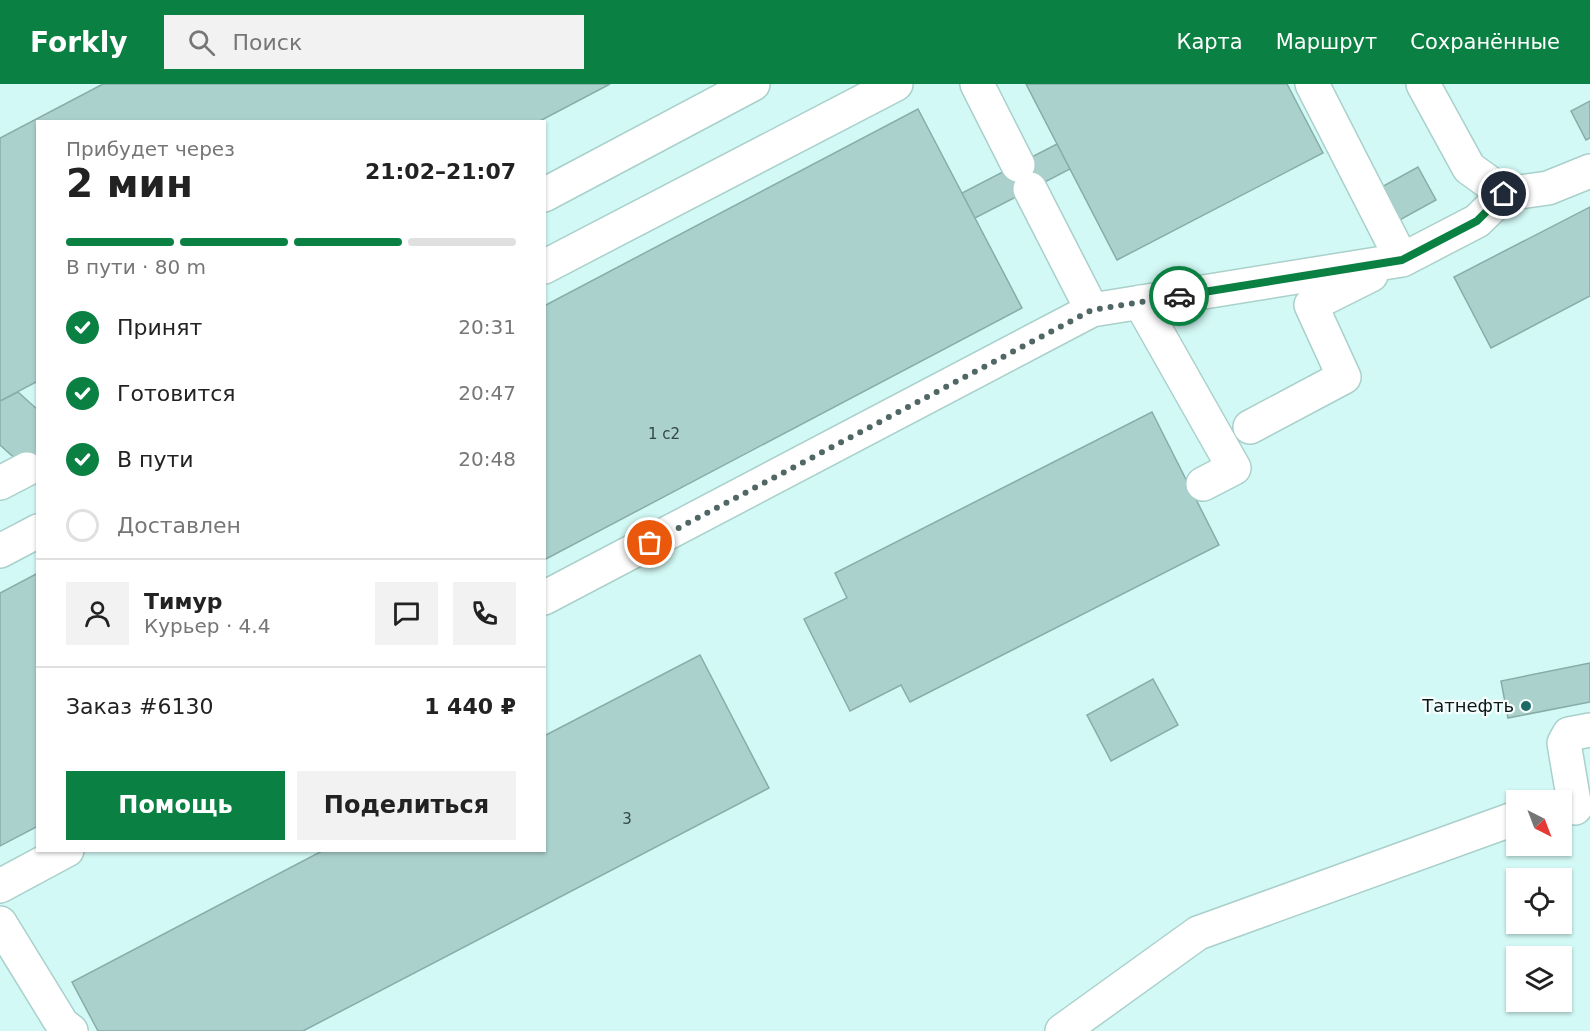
<!DOCTYPE html>
<html lang="ru">
<head>
<meta charset="utf-8">
<style>
	:root { --surface:#fff; --page:#f2f2f2; --text:#222; --muted:#767676; --line:#e0e0e0; --accent:#0b8043 }
	body { margin:0; font-family:"DejaVu Sans",sans-serif; background:var(--page); color:var(--text); height:100vh; display:flex; flex-direction:column; font-size:22px; white-space:nowrap }
	* { box-sizing:border-box; margin:0 }
	p { font-size:20px; color:var(--muted) }
	.icon { flex:none; width:33px; height:33px; fill:none; stroke:currentColor; stroke-width:2; stroke-linecap:round; stroke-linejoin:round }
	.map { position:relative; flex:1; overflow:hidden }
	.side { position:absolute; left:36px; top:36px; width:510px; height:732px; display:flex; flex-direction:column; background:var(--surface); border-radius:0px; box-shadow:0 2px 4px #0004 }
	.side>* { flex:none }
	.needle { width:39px; rotate:138deg }
	.fabs { position:absolute; left:1506px; top:706px; display:grid; gap:12px }
	.fabs a { display:grid; place-items:center; width:66px; height:66px; border-radius:0px; background:var(--surface); box-shadow:0 2px 4px #0004; font-size:30px }
	.pin { position:absolute; display:grid; place-items:center; width:51px; height:51px; color:#fff; margin:-26px; border:3px solid #fff; border-radius:50%; box-shadow:0 2px 6px #0007 }
	.courier { position:absolute; display:grid; place-items:center; width:60px; height:60px; margin:-30px; border:4px solid #0b8043; border-radius:50%; background:#fff; color:#222; box-shadow:0 2px 8px #0007 }
	.head em { font-style:normal; font-weight:700 }
	.head div { display:flex; flex-direction:column-reverse }
	.head { display:flex; align-items:center; justify-content:space-between; height:102px; padding:0 30px }
	h1 { font-size:39px; font-weight:700; line-height:45px }
	.bar { display:grid; grid-template-columns:repeat(4,1fr); gap:9px 6px; align-content:center; height:72px; padding:0 30px }
	.bar i { height:8px; border-radius:4px; background:var(--line) }
	.bar .current { background:var(--accent) }
	.bar p { grid-column:span 4 }
	.line { display:flex; align-items:center; gap:15px; padding:0 30px; border-top:2px solid var(--line) }
	.line div { flex:1 }
	.round { display:grid; place-items:center; flex:none; width:63px; height:63px; border-radius:0px; background:var(--page) }
	ol { padding:0 30px; list-style:none }
	li { display:flex; align-items:center; gap:18px; height:66px }
	li p { margin-inline-start:auto }
	li .icon { padding:6px; border-radius:50%; background:var(--accent); color:#fff; stroke-width:4 }
	li:last-child { color:var(--muted) }
	li i { width:33px; height:33px; border:3px solid var(--line); border-radius:50% }
	.button { display:flex; gap:12px; margin-top:auto; padding:12px 30px }
	.button a { flex:1; height:69px; border-radius:0px; background:var(--accent); color:#fff; font-size:24px; font-weight:700; line-height:69px; text-align:center }
	.button a+a { background:var(--page); color:var(--text) }
	header { display:flex; align-items:center; gap:36px; box-sizing:border-box; height:84px; padding:0 30px; background:var(--accent); color:#fff }
	header strong { font-size:28px }
	nav { display:flex; gap:33px; margin-inline-start:auto; font-size:21px }
	.search { width:420px; height:54px; background:var(--page); display:flex; align-items:center; gap:15px; box-sizing:border-box; padding:0 21px; border-radius:0px; color:var(--muted); font-size:22px }
	.map>svg:first-child { display:block }
</style>
</head>
<body>
<header>
<strong>Forkly</strong>
<div class="search"><svg class="icon" aria-label="search" viewBox="0 0 24 24"><circle cx="10" cy="10" r="6"/><path d="M15 15l6 6"/></svg>Поиск</div>
<nav><a>Карта</a><a>Маршрут</a><a>Сохранённые</a></nav>
</header>
<div class="map">
<svg width="1590" height="947" viewBox="0 0 1590 947">
	<rect width="100%" height="100%" fill="#d2f9f5"/>
	<path fill="#abd1cd" stroke="#88ada9" stroke-width="1.5" d="M103,0H610L538,38H38V297L0,317V54Z
		M1026,0H1287L1323,69L1117,176Z
		M1590,17V54L1586,56L1571,27Z
		M918,25L1022,224L544,476V222Z
		M1057,60L1070,85L975,134L962,109Z
		M1418,83L1436,116L1396,138L1378,105Z
		M1590,123V212L1491,264L1454,193Z
		M18,308L38,326V395L0,361V317Z
		M1152,328L1219,461L910,618L901,601L850,627L804,535L847,514L835,489Z
		M38,489V742L0,762V509Z
		M700,571L769,704L303,947H98L72,898L324,766H544V652Z
		M1590,579V618L1508,634L1501,597Z
		M1153,595L1178,641L1111,677L1087,631Z"/>
	<g fill="none" stroke-linecap="round" stroke-linejoin="round">
		<defs>
			<path id="minor" d="M977,0L1018,81
				M1312,0L1402,176L1477,137L1505,110L1548,104L1590,87
				M1423,0L1469,84L1505,110
				M544,111L753,0
				M544,183L896,0
				M1140,218L1234,384L1203,400
				M1092,226L1402,176
				M1250,343L1344,293L1311,221L1371,191
				M0,399L27,385
				M0,467L38,447
				M544,514L1092,226L1030,105
				M1575,724L1564,659L1569,650L1590,646
				M0,802L67,766
				M0,839L62,940L71,947
				M1062,947L1198,849L1516,734"/>
		</defs>
		<use href="#minor" stroke="#aad0cb" stroke-width="36"/>
		<use href="#minor" stroke="#fff" stroke-width="33"/>
	</g>
	<g fill="none" stroke-linecap="round" stroke-linejoin="round">
		<path stroke="#506765" stroke-width="6" stroke-dasharray="0 10.8" d="M650,459L1092,226L1179,212"/>
		<path stroke="#0b8043" stroke-width="8" d="M1179,212L1402,176L1477,137L1504,110"/>
	</g>
	<circle fill="#1d6963" stroke="#f7fffe" stroke-width="2" cx="1526" cy="622" r="6"/>
	<g text-anchor="middle" stroke-width="4.5" stroke-linejoin="round" paint-order="stroke">
		<g font-size="15" fill="#324644">
			<text x="664" y="355">1 с2</text>
			<text x="627" y="740">3</text>
		</g>
		<g font-size="18" fill="#0a1817" stroke="#f7fffe" text-anchor="end">
			<text x="1514" y="628">Татнефть</text>
		</g>
	</g>
</svg>
<div class="fabs">
<a><svg class="needle" viewBox="-14 -14 28 28"><path d="M0-13l5 13h-10z" fill="#e53935"/><path d="M0 13l5-13h-10z" fill="#767676"/></svg></a>
<a><svg class="icon" aria-label="locate" viewBox="0 0 24 24"><circle cx="12" cy="12" r="6"/><path d="M12 2v4M12 18v4M2 12h4M18 12h4"/></svg></a>
<a><svg class="icon" aria-label="layers" viewBox="0 0 24 24"><path d="M12 4l9 5-9 5-9-5zM3 14l9 5 9-5"/></svg></a>
</div>
<div class="pin" style="left:650px;top:459px;background:#ea580c"><svg class="icon" aria-label="bag" viewBox="0 0 24 24"><path d="M5 8h14l-1 12H6zM9 8a3 3 0 0 1 6 0"/></svg></div>
<div class="pin" style="left:1504px;top:110px;background:#1f2937"><svg class="icon" aria-label="home" viewBox="0 0 24 24"><path d="M3 11l9-7 9 7M6 9v11h12V9"/></svg></div>
<div class="courier" style="left:1179px;top:212px"><svg class="icon" aria-label="car" viewBox="0 0 24 24"><path d="M5 17H2v-5l4-1 3-4h7l3 4 3 1v5h-3M9 17h6M6 11h13"/><circle cx="7" cy="17" r="2"/><circle cx="17" cy="17" r="2"/></svg></div>
<section class="side">
<div class="head"><div><h1>2 мин</h1><p>Прибудет через</p></div><em>21:02–21:07</em></div>
<div class="bar"><i class="current"></i><i class="current"></i><i class="current"></i><i></i><p>В пути · 80 m</p></div>
<ol>
<li><svg class="icon" aria-label="check" viewBox="0 0 24 24"><path d="M5 12l5 5 9-10"/></svg>Принят<p>20:31</p></li>
<li><svg class="icon" aria-label="check" viewBox="0 0 24 24"><path d="M5 12l5 5 9-10"/></svg>Готовится<p>20:47</p></li>
<li><svg class="icon" aria-label="check" viewBox="0 0 24 24"><path d="M5 12l5 5 9-10"/></svg>В пути<p>20:48</p></li>
<li><i></i>Доставлен</li>
</ol>
<div class="line" style="height:108px"><a class="round"><svg class="icon" aria-label="person" viewBox="0 0 24 24"><circle cx="12" cy="8" r="4"/><path d="M4 21q1-7 8-7t8 7"/></svg></a><div><b>Тимур</b><p>Курьер · 4.4</p></div><a class="round"><svg class="icon" aria-label="chat" viewBox="0 0 24 24"><path d="M4 5h16v11H9l-5 4z"/></svg></a><a class="round"><svg class="icon" aria-label="phone" viewBox="0 0 24 24"><path d="M5 4h4l2 5-3 2q2 4 5 5l2-3 5 2v4C11 20 4 13 5 4z"/></svg></a></div>
<div class="line" style="height:78px"><div>Заказ #6130</div><b>1 440 ₽</b></div>
<div class="button"><a>Помощь</a><a>Поделиться</a></div>
</section>
</div>
</body>
</html>
